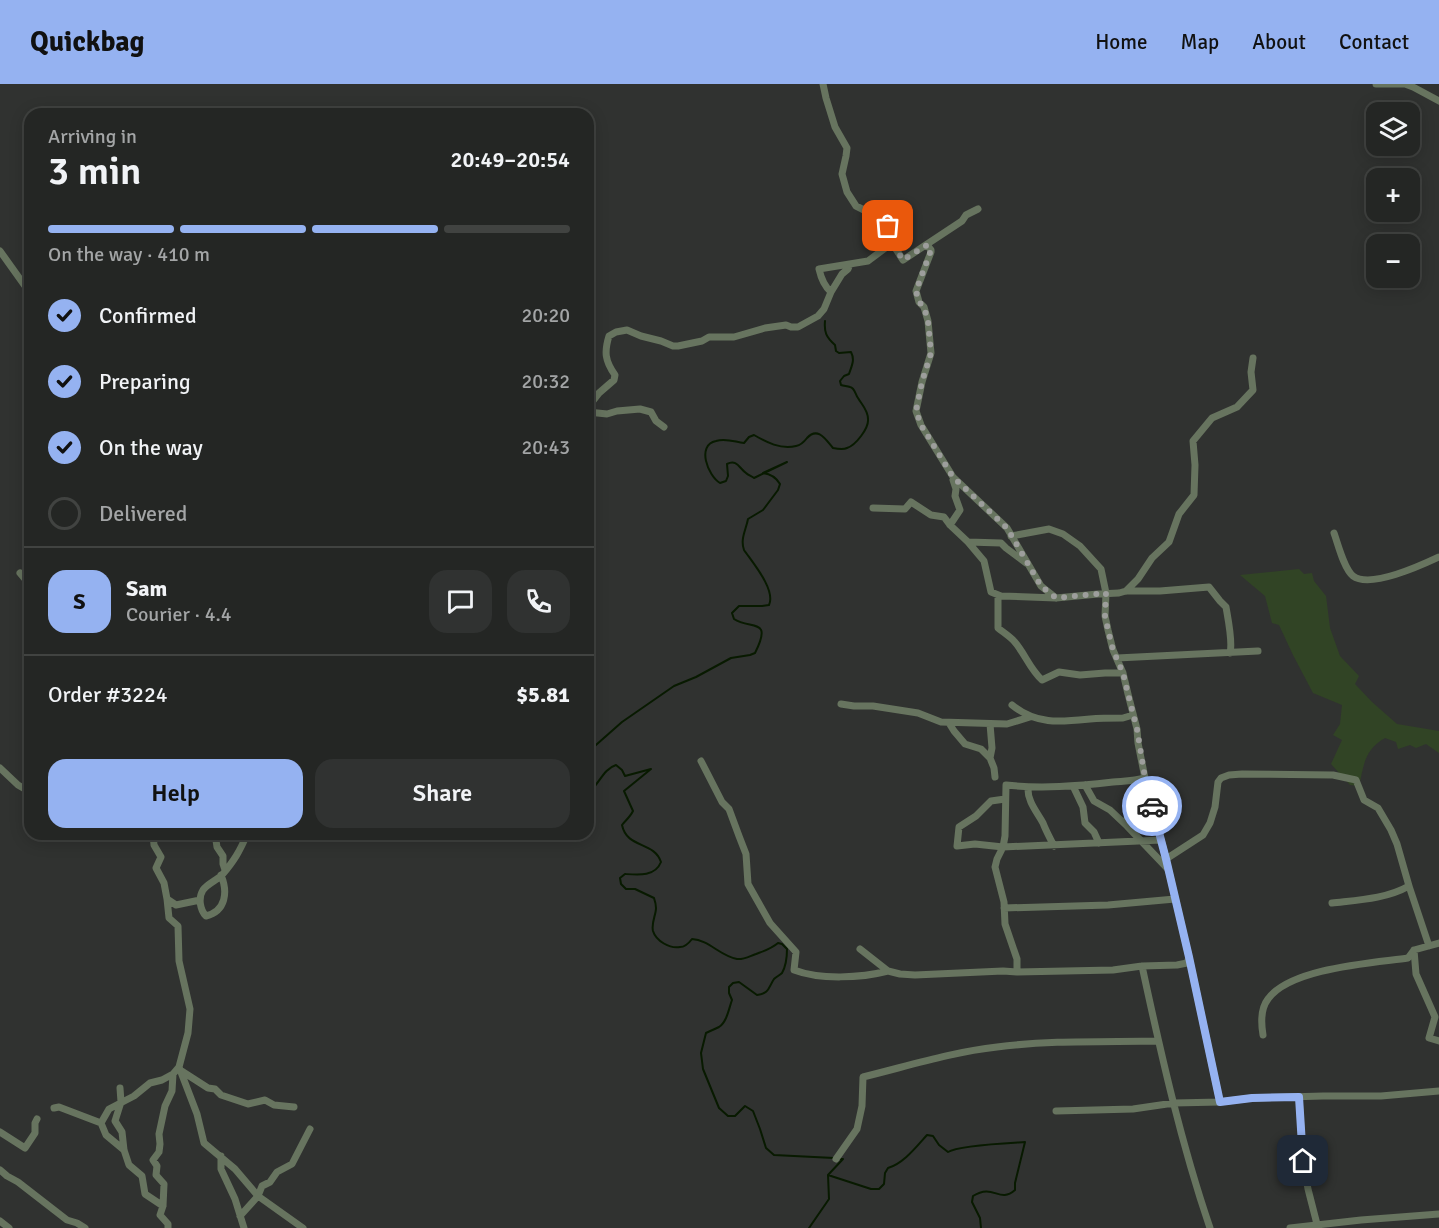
<!DOCTYPE html>
<html lang="en">
<head>
<meta charset="utf-8">
<style>
	:root { --surface:#242624; --page:#303231; --text:#f1f3f6; --muted:#a3a5a6; --line:#414341; --accent:#95b2f1 }
	body { margin:0; font-family:Signika,sans-serif; background:var(--page); color:var(--text); height:100vh; display:flex; flex-direction:column; font-size:22px; white-space:nowrap }
	* { box-sizing:border-box; margin:0 }
	p { font-size:20px; color:var(--muted) }
	.icon { flex:none; width:33px; height:33px; fill:none; stroke:currentColor; stroke-width:2; stroke-linecap:round; stroke-linejoin:round }
	.map { position:relative; flex:1; overflow:hidden }
	.drawer { position:absolute; left:24px; top:24px; width:570px; height:732px; display:flex; flex-direction:column; background:var(--surface); border-radius:18px; box-shadow:0 3px 15px #0003,0 0 0 2px var(--line) }
	.drawer>* { flex:none }
	.fabs { position:absolute; left:1366px; top:18px; display:grid; gap:12px }
	.fabs a { display:grid; place-items:center; width:54px; height:54px; border-radius:12px; background:var(--surface); box-shadow:0 3px 15px #0003,0 0 0 2px var(--line); font-size:30px }
	.pin { position:absolute; display:grid; place-items:center; width:51px; height:51px; color:#fff; margin:-26px; border-radius:12px; box-shadow:0 3px 9px #0006 }
	.courier { position:absolute; display:grid; place-items:center; width:60px; height:60px; margin:-30px; border:4px solid #95b2f1; border-radius:50%; background:#fff; color:#222; box-shadow:0 2px 8px #0007 }
	.summary em { font-style:normal; font-weight:600 }
	.summary div { display:flex; flex-direction:column-reverse }
	.summary { display:flex; align-items:center; justify-content:space-between; height:102px; padding:0 24px }
	h1 { font-size:39px; font-weight:600; line-height:45px }
	.bar { display:grid; grid-template-columns:repeat(4,1fr); gap:9px 6px; align-content:center; height:72px; padding:0 24px }
	.bar i { height:8px; border-radius:4px; background:var(--line) }
	.bar .current { background:var(--accent) }
	.bar p { grid-column:span 4 }
	.line { display:flex; align-items:center; gap:15px; padding:0 24px; border-top:2px solid var(--line) }
	.line div { flex:1 }
	.round { display:grid; place-items:center; flex:none; width:63px; height:63px; border-radius:18px; background:var(--page) }
	ol { padding:0 24px; list-style:none }
	li { display:flex; align-items:center; gap:18px; height:66px }
	li p { margin-inline-start:auto }
	li .icon { padding:6px; border-radius:50%; background:var(--accent); color:#111; stroke-width:4 }
	li:last-child { color:var(--muted) }
	li i { width:33px; height:33px; border:3px solid var(--line); border-radius:50% }
	.button { display:flex; gap:12px; margin-top:auto; padding:12px 24px }
	.button a { flex:1; height:69px; border-radius:18px; background:var(--accent); color:#111; font-size:24px; font-weight:600; line-height:69px; text-align:center }
	.button a+a { background:var(--page); color:var(--text) }
	header { display:flex; align-items:center; gap:36px; box-sizing:border-box; height:84px; padding:0 30px; background:var(--accent); color:#111 }
	header strong { font-size:28px }
	nav { display:flex; gap:33px; margin-inline-start:auto; font-size:21px }
	.map>svg:first-child { display:block }
</style>
</head>
<body>
<header>
<strong>Quickbag</strong>
<nav><a>Home</a><a>Map</a><a>About</a><a>Contact</a></nav>
</header>
<div class="map">
<svg width="1439" height="1144" viewBox="0 0 1439 1144">
	<rect width="100%" height="100%" fill="#303230"/>
	<path fill="#314425" d="M1299,485L1304,490L1312,489L1314,497L1326,512L1330,544L1340,572L1359,592L1355,600L1372,618L1397,640L1439,647V669L1426,660L1416,664L1410,661L1398,665L1396,658L1385,654C1364,666 1364,681 1359,702L1350,701L1331,680L1342,656L1333,651L1340,640L1342,621L1313,609L1293,571L1279,541L1272,539L1265,512L1240,491Z"/>
	<g fill="none" stroke-linecap="round" stroke-linejoin="round">
		<path stroke="#081a00" stroke-width="2" d="M588,668L622,638L674,602L696,593L731,574L750,571L755,569C773,533 751,546 734,535L732,529L739,522H762L769,521C776,506 753,479 744,466C740,455 746,446 748,435L763,426L778,406L780,400C776,393 771,390 763,389L787,378L754,394C751,392 748,391 746,389C739,384 737,375 727,380L728,392L726,397L720,399C708,392 696,361 716,357C726,354 735,358 744,359L749,353L754,351C766,358 781,366 796,362C801,361 804,358 807,354C818,342 826,356 833,364C838,365 843,366 847,364C856,361 869,344 868,335C868,326 862,321 858,314C855,310 855,304 850,303C847,302 844,302 841,301L840,297L844,292L849,290C852,281 855,276 851,268L839,269L836,267L835,261C826,253 824,248 825,237
			M588,709C599,701 603,685 616,681L622,686L625,692L651,685L624,707L633,727C630,733 626,736 622,741C627,765 654,757 661,778C655,793 638,791 625,790L620,794L621,800L626,805H635L654,814C655,817 656,820 656,824C656,831 651,839 653,847C656,857 670,865 680,863C685,863 689,859 692,855C709,856 720,872 737,875C743,876 750,872 756,870C764,867 771,865 778,859L782,860L787,865C787,873 786,882 782,889C780,891 776,893 774,895C768,904 770,909 757,911L739,898L733,899L729,903V909L732,916C729,924 727,938 719,943C715,945 710,947 706,949L701,969L703,985L719,1024L728,1032H735L745,1022L753,1027L760,1045L766,1064L774,1071L834,1074
			M839,1075H843L828,1091L871,1105H879L884,1100L885,1089L888,1084C904,1079 916,1063 927,1051L933,1052L939,1061L948,1068C959,1061 1009,1059 1025,1058L1015,1099V1106C999,1120 994,1099 973,1112L972,1118L980,1134L981,1144
			M809,1144L829,1115L828,1091"/>
		<path stroke="#67745f" stroke-width="7" d="M823,0L826,14L835,43L847,64L846,72L842,90L847,108L856,122L866,127H875L888,142L892,159L868,177L819,185C821,194 824,202 831,208L842,190L848,185L850,180
			M1376,0H1405L1413,3L1439,17
			M892,159L903,176L962,137L966,131L978,125
			M927,161L931,166V168L916,207L919,218L924,223L928,237L931,269L922,298L916,327L921,341L953,393L1007,444L1041,502L1056,514
			M0,167L30,209
			M588,323L599,309L614,296L615,291C605,277 604,268 609,252L616,248L627,246L641,252L661,257L673,262H678L702,257L709,253H734L765,244L786,241L791,243H798L818,232L824,225L831,208
			M588,328L607,330L617,327L640,325L651,328L656,337L664,343
			M873,424L905,425L911,418L931,431L944,433L950,441L968,458L1001,459L1006,464L1026,479
			M950,441L960,426L955,412L956,405L953,396
			M1334,449C1338,460 1344,485 1353,492C1370,505 1422,481 1439,473
			M1011,452L1049,445L1063,450L1080,462L1101,485L1106,509L1105,532L1108,546L1113,566L1123,589L1128,610L1137,645L1138,659L1145,694L1166,775L1189,873L1220,1018
			M968,458L984,477L991,508L1001,512L1056,514L1098,510L1119,509L1126,507H1160L1209,503L1220,517L1226,523C1228,535 1233,558 1230,569
			M20,489L30,501
			M1126,507L1138,495L1152,474L1169,458L1179,430L1194,411L1195,381L1193,357L1212,334L1237,323L1253,306L1251,288L1253,274
			M998,511V544C1003,548 1009,552 1013,556C1025,569 1029,584 1042,596L1059,588L1080,591L1105,589H1123
			M1117,574L1258,567
			M841,620L854,622H873L918,629L941,638L1007,640L1030,633
			M1012,621C1037,641 1060,638 1090,635C1101,634 1112,634 1123,634L1133,631
			M949,639L954,647L965,660L981,665L990,674
			M990,640L992,664L990,674L994,684L995,693
			M701,677L722,718L729,725L739,752L746,770L748,800L770,839L796,868L794,886C820,896 861,894 888,887
			M0,684L18,701L30,708
			M1137,696C1129,712 1127,725 1127,742L1167,784
			M1085,701L1094,717L1110,726L1127,742
			M1073,702L1083,723L1085,739L1094,748L1099,759
			M1028,703C1027,717 1037,728 1043,739C1046,747 1050,754 1054,762
			M1005,715L991,717L976,732L959,743L957,762L975,760L1003,763L1161,756
			M153,750L154,761L161,773L156,784L164,799L167,815
			M215,750L217,763L223,772V780L225,786
			M1166,775L1203,751L1210,739L1215,723L1218,698L1221,694L1229,691L1242,690L1333,691L1356,696L1364,716L1378,724L1391,746L1397,760L1409,802L1429,862
			M221,791C228,808 226,827 206,832C200,826 198,814 203,806C207,800 217,796 222,791C234,777 240,767 247,750
			M200,816L176,821L167,815L169,834L178,842L179,877L190,925L188,949L179,983L197,1030L204,1059L235,1085L258,1112L303,1144
			M1332,819C1358,816 1386,815 1409,802
			M1004,824L1108,821L1175,815
			M860,865L888,887L900,890L915,891L1003,887L1017,888L1113,886L1142,882L1177,881L1187,879L1189,873
			M1414,866L1416,890L1435,933L1429,954L1439,957
			M1142,882C1161,970 1181,1059 1210,1144
			M1017,888V875L1005,840L1004,818L995,783L997,775L1003,763L1005,752L1006,701C1042,705 1077,702 1113,698C1124,697 1134,697 1145,694
			M1263,951C1261,939 1261,924 1268,915C1290,884 1372,879 1408,874L1414,866L1439,859
			M180,986L208,1004L215,1005L221,1011L248,1020L265,1016L274,1021L294,1023
			M120,1004L121,1018L115,1037L122,1048L124,1066L129,1081L142,1092L145,1110L163,1122
			M1299,1013L1303,1077L1308,1105L1318,1144
			M54,1024L59,1023L101,1039L109,1025L134,1012L150,999L162,996L173,990
			M1056,1027L1133,1025L1174,1019L1220,1018L1252,1014L1323,1012H1381L1439,1007
			M101,1039L106,1051L124,1066
			M0,1048L25,1064L35,1049V1039L37,1035
			M221,1072V1085L235,1115L244,1144
			M836,1075L857,1045L862,1022L863,993C908,982 952,968 997,963C1050,956 1105,958 1158,957
			M0,1086L7,1092L18,1098L67,1136L77,1139L85,1144
			M240,1132L258,1112L262,1102L270,1098L277,1088L292,1080L310,1045
			M0,1137L9,1144
			M168,1144V1140L160,1131L163,1122L164,1100L156,1091L157,1082L153,1076L159,1068L160,1060L159,1050L165,1022L172,1007L173,990L179,983
			M1290,1144L1361,1136L1439,1130"/>
	</g>
	<g fill="none" stroke-linecap="round" stroke-linejoin="round">
		<path stroke="#9d9e9c" stroke-width="6" stroke-dasharray="0 10.8" d="M888,142L892,159L903,176L927,161L931,166L916,207L919,218L924,223L928,237L931,269L922,298L916,327L921,341L953,393L1007,444L1041,502L1056,514L1106,509L1105,532L1108,546L1113,566L1123,589L1128,610L1137,645L1145,694L1152,722"/>
		<path stroke="#95b2f1" stroke-width="8" d="M1152,722L1166,775L1189,873L1220,1018L1252,1014L1299,1013L1303,1077"/>
	</g>
</svg>
<div class="fabs">
<a><svg class="icon" aria-label="layers" viewBox="0 0 24 24"><path d="M12 4l9 5-9 5-9-5zM3 14l9 5 9-5"/></svg></a>
<a>+</a>
<a>−</a>
</div>
<div class="pin" style="left:888px;top:142px;background:#ea580c"><svg class="icon" aria-label="bag" viewBox="0 0 24 24"><path d="M5 8h14l-1 12H6zM9 8a3 3 0 0 1 6 0"/></svg></div>
<div class="pin" style="left:1303px;top:1077px;background:#1f2937"><svg class="icon" aria-label="home" viewBox="0 0 24 24"><path d="M3 11l9-7 9 7M6 9v11h12V9"/></svg></div>
<div class="courier" style="left:1152px;top:722px"><svg class="icon" aria-label="car" viewBox="0 0 24 24"><path d="M5 17H2v-5l4-1 3-4h7l3 4 3 1v5h-3M9 17h6M6 11h13"/><circle cx="7" cy="17" r="2"/><circle cx="17" cy="17" r="2"/></svg></div>
<section class="drawer">
<div class="summary"><div><h1>3 min</h1><p>Arriving in</p></div><em>20:49–20:54</em></div>
<div class="bar"><i class="current"></i><i class="current"></i><i class="current"></i><i></i><p>On the way · 410 m</p></div>
<ol>
<li><svg class="icon" aria-label="check" viewBox="0 0 24 24"><path d="M5 12l5 5 9-10"/></svg>Confirmed<p>20:20</p></li>
<li><svg class="icon" aria-label="check" viewBox="0 0 24 24"><path d="M5 12l5 5 9-10"/></svg>Preparing<p>20:32</p></li>
<li><svg class="icon" aria-label="check" viewBox="0 0 24 24"><path d="M5 12l5 5 9-10"/></svg>On the way<p>20:43</p></li>
<li><i></i>Delivered</li>
</ol>
<div class="line" style="height:108px"><b class="round" style="background:var(--accent);color:#111">S</b><div><b>Sam</b><p>Courier · 4.4</p></div><a class="round"><svg class="icon" aria-label="chat" viewBox="0 0 24 24"><path d="M4 5h16v11H9l-5 4z"/></svg></a><a class="round"><svg class="icon" aria-label="phone" viewBox="0 0 24 24"><path d="M5 4h4l2 5-3 2q2 4 5 5l2-3 5 2v4C11 20 4 13 5 4z"/></svg></a></div>
<div class="line" style="height:78px"><div>Order #3224</div><b>$5.81</b></div>
<div class="button"><a>Help</a><a>Share</a></div>
</section>
</div>
</body>
</html>
